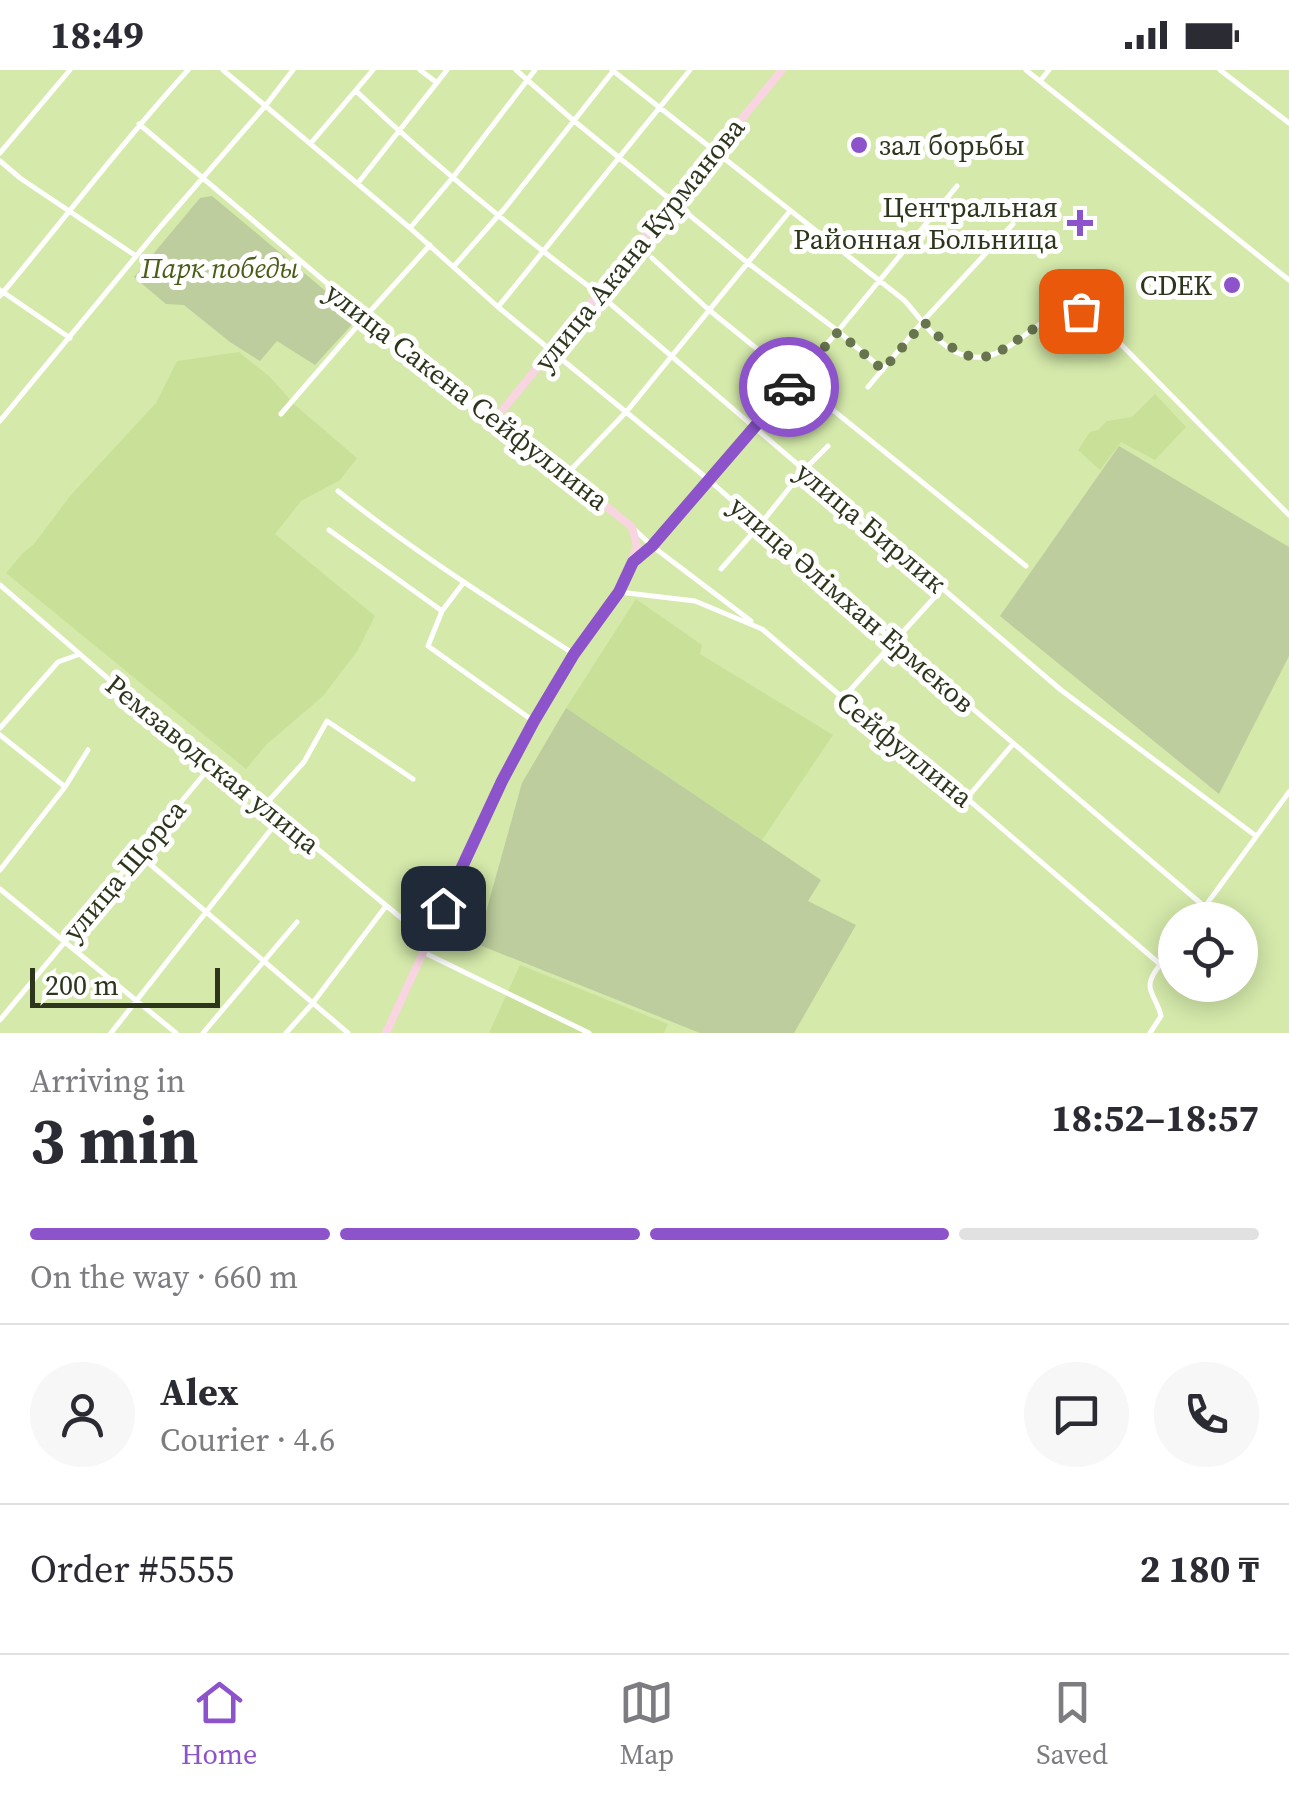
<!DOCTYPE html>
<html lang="en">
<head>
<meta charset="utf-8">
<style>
	:root { --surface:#fff; --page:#f7f7f7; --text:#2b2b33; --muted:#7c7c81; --line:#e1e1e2; --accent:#8c53cb }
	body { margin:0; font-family:"Source Serif 4",serif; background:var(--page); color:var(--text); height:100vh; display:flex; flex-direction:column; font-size:38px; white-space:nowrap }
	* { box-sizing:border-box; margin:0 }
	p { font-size:32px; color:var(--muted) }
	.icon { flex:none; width:55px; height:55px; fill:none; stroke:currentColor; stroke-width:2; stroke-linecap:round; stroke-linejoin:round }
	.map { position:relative; height:963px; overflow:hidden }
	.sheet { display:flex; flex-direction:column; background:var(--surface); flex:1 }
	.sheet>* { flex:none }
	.fabs { position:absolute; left:1158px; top:832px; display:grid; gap:20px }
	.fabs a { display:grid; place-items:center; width:100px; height:100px; border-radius:50%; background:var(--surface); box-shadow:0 5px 25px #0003; font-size:50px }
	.scale { position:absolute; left:30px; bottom:25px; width:190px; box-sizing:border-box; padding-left:10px; border:5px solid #2d351c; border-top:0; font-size:28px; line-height:35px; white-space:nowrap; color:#2d351c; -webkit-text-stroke:8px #fff; paint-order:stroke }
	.pin { position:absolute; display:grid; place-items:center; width:85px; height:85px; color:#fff; margin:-42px; border-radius:20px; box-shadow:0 5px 15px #0006 }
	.courier { position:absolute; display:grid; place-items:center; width:100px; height:100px; margin:-50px; border:8px solid #8c53cb; border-radius:50%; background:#fff; color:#222; box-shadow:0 2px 12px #0007 }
	.overview em { font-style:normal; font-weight:700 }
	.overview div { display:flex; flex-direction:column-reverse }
	.overview { display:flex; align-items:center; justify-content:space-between; height:170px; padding:0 30px }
	h1 { font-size:65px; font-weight:700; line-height:75px }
	.bar { display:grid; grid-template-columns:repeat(4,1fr); gap:15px 10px; align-content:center; height:120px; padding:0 30px }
	.bar i { height:12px; border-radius:8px; background:var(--line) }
	.bar .on { background:var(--accent) }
	.bar p { grid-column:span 4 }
	.line { display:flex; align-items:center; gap:25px; padding:0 30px; border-top:2px solid var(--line) }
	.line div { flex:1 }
	.round { display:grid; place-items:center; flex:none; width:105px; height:105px; border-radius:52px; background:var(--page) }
	.status { display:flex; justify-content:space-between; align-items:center; height:70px; padding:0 50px; background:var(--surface); direction:ltr }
	.status svg { height:28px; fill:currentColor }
	.dock { display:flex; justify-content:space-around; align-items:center; height:140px; border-top:2px solid var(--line); background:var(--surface); font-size:28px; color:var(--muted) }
	.dock a { display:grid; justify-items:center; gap:5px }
	.dock .on { color:var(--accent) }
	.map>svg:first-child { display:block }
</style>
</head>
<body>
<div class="status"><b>18:49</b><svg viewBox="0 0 49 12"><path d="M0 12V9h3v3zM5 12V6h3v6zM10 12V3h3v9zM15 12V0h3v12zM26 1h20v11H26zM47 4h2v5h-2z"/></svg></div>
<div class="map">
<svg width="1289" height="963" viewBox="0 0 1289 963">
	<rect width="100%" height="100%" fill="#d4e9aa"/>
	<path fill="#c9e099" d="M239,282L270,307L295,335L357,388L340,410L301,431L275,464L375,546L358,580L323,626L267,674L246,699L6,503L22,484L34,474L70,426L156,333L177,291Z
		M1155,324L1186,357L1155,390L1121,372L1100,400L1078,380L1090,362L1098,360L1107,351L1132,347Z
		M636,529L702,575L700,584L833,665L762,770L566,638Z
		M520,895L668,954L664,963H489Z"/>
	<path fill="#bdcd9d" d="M212,126L358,248L315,295L277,271L260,291L230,272L184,235L166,234L134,207L200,128Z
		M1119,376L1289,477V586L1219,724L1000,546Z
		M566,638L821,810L808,831L856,855L794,963H700L477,874L522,713Z"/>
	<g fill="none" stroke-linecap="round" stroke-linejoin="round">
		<path stroke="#fff" stroke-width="5" d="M223,0L410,158L498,237L709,410L814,503L1205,837
			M420,0L436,12
			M516,0L573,50L748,193L838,261L883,300
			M612,0L904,230C920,247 937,275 960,284C1016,306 1043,213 1099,252L1289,445
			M1026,0L1289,210
			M1220,0L1289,53
			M1040,11L1049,0
			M356,21C432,93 515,161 599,224L1061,620L1256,766
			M139,54L459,325L496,348
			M311,73L373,0
			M0,83L70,0
			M0,91L20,108L136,186
			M358,113L447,0
			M410,158L454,106L535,0
			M652,188L709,240L1026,496
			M455,195L505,138L614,0
			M0,220L70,268
			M0,226C63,151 122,72 188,0
			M498,237L690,0
			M868,317L923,251L1013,154
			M281,344L365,247L430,175
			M0,351L161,156L266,35L293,0
			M566,405L627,341L790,141
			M338,421C413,481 494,532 574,584
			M634,459L652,476L751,551
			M329,460L442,541
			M633,493L652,476L838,261L957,116
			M721,499L759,456L803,401L828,376
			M464,512L442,541L428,576L532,650
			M0,515L210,697L280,748L428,870
			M619,522L695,531L762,559L843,628L907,677L1161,895
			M843,628L942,519
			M0,658L58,592L80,584
			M0,665L64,716
			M967,728L1013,674
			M264,736L304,692L327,651L413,709
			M137,783L348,963
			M0,800L65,717L88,680
			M0,819L176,963
			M1195,850L1289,722
			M423,882L589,963
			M0,950L210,697
			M111,963L280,748
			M203,963L297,852
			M286,963L312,934L386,836
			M1150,963L1161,946C1159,936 1154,930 1151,921C1145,907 1166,889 1175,877"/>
		<path stroke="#f8d5e0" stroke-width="8" d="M386,963L502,711L533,651L574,584L619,522L637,477L632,457L496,348L782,0"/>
	</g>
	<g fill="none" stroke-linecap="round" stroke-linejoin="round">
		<path stroke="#67744e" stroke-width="10" stroke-dasharray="0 18" d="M789,317L838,262L883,300L924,252C983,316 995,280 1054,246L1062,242L1081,241"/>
		<path stroke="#8c53cb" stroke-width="12" d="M443,838L502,711L534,651L574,584L619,522L633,492L652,476L789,317"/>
	</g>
	<g fill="#8c53cb" stroke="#fff" stroke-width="4">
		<circle cx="859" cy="75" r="10"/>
		<path d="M1075 138h10v10h10v10h-10v10h-10v-10h-10v-10h10z"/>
		<circle cx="1232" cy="215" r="10"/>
	</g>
	<g text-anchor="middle" stroke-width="10" stroke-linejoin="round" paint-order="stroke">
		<g font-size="28" fill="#2d351c" stroke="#fff" text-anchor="end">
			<text x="879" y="85" text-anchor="start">зал борьбы</text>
			<text x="1058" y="147">Центральная<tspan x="1058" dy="32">Районная Больница</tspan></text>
			<text x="1212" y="225">CDEK</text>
		</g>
		<g font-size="28" fill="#2d351c" stroke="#fff">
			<text transform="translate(639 174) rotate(-51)" y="10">улица Акана Курманова</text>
			<text transform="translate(467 326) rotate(38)" y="10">улица Сакена Сейфуллина</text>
			<text transform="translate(871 457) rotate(40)" y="10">улица Бирлик</text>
			<text transform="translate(852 534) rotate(41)" y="10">улица Әлімхан Ермеков</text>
			<text transform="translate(905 679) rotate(39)" y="10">Сейфуллина</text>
			<text transform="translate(213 694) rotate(39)" y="10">Ремзаводская улица</text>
			<text transform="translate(124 800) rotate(-50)" y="10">улица Щорса</text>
		</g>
		<g font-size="28" font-style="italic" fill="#4b5d16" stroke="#fff">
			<text x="220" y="208">Парк победы</text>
		</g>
	</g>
</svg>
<div class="fabs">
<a><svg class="icon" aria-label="locate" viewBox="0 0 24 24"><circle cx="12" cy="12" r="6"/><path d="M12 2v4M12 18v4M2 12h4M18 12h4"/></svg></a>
</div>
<div class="scale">200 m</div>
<div class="pin" style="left:1081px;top:241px;background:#ea580c"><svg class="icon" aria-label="bag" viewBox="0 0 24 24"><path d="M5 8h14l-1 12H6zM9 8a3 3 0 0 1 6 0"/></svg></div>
<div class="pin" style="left:443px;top:838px;background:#1f2937"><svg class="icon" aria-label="home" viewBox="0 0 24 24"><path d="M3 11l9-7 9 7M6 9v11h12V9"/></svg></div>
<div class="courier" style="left:789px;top:317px"><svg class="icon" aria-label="car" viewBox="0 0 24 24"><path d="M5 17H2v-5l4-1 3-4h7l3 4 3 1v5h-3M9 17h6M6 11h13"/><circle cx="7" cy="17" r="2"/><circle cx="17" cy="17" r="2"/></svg></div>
</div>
<section class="sheet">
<div class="overview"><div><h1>3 min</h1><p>Arriving in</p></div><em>18:52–18:57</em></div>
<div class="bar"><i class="on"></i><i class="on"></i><i class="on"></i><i></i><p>On the way · 660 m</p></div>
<div class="line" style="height:180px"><a class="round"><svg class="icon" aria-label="person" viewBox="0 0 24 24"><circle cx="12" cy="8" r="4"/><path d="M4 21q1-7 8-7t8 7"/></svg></a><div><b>Alex</b><p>Courier · 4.6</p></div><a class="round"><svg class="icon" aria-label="chat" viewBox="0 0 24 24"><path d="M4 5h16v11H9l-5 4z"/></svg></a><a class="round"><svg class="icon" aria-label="phone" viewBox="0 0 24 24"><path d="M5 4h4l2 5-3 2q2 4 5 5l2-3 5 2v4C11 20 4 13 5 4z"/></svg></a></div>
<div class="line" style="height:130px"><div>Order #5555</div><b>2 180 ₸</b></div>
</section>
<nav class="dock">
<a class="on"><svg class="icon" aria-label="home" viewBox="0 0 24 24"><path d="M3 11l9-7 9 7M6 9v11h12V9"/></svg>Home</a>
<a><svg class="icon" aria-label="map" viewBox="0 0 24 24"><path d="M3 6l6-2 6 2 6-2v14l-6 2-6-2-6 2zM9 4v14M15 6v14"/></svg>Map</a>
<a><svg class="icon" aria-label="saved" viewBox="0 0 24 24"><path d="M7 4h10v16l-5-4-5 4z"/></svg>Saved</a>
</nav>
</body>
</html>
